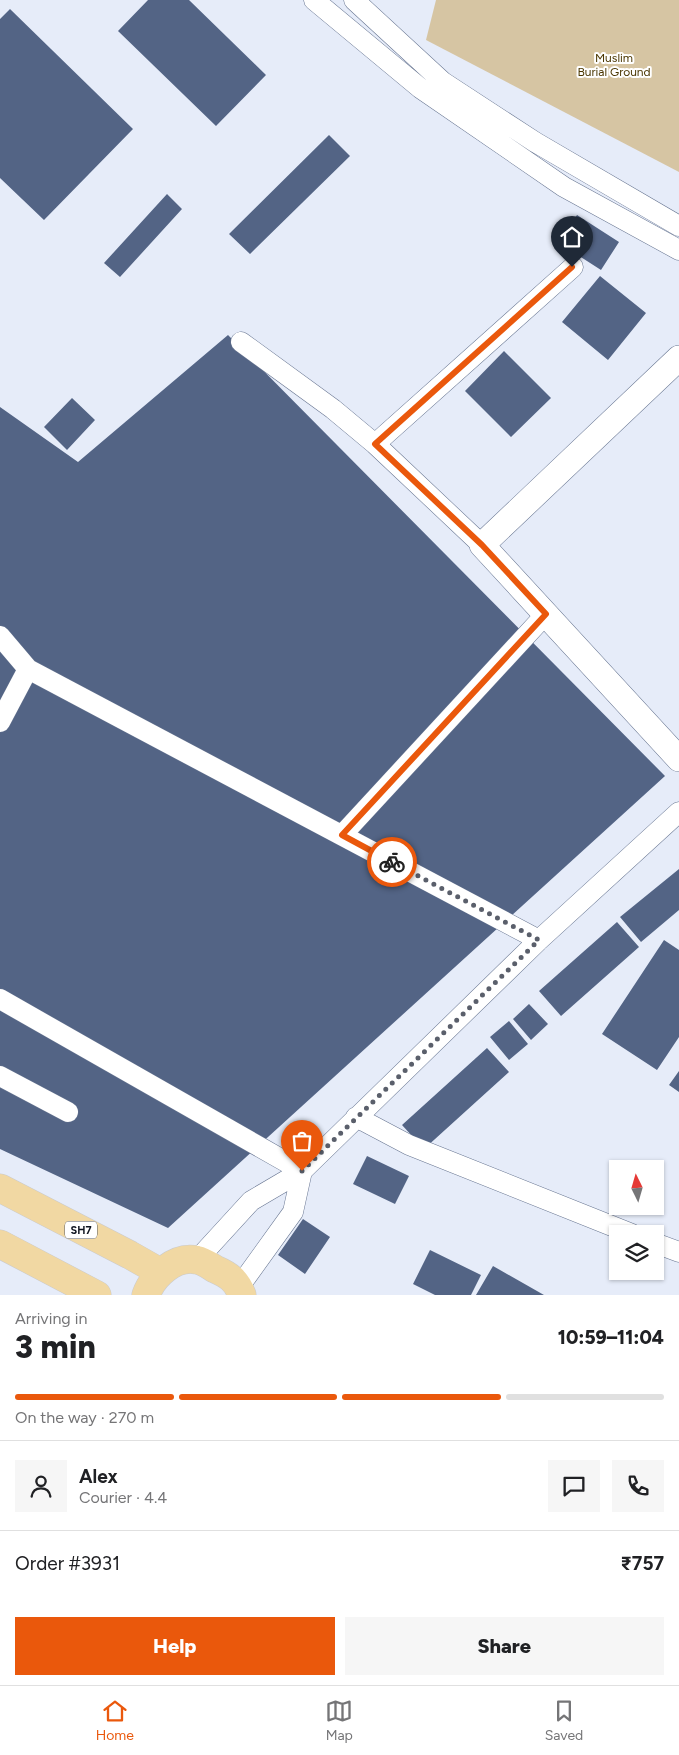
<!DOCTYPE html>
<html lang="en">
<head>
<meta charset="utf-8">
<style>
	:root { --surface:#fff; --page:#f6f6f6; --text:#202124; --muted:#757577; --line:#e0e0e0; --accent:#ea580c }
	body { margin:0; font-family:Figtree,sans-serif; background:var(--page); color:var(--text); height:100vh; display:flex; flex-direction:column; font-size:19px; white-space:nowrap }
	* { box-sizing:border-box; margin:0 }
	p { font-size:16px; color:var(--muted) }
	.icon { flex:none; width:28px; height:28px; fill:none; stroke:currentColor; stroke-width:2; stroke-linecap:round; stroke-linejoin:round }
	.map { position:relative; height:1295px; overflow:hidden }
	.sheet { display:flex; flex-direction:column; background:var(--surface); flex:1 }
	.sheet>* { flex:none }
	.needle { width:32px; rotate:355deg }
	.fabs { position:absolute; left:609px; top:1160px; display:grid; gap:10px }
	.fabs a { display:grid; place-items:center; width:55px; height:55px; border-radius:0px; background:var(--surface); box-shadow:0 1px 4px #0004; font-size:25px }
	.pin { position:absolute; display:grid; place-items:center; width:42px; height:42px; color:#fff; margin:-51px -21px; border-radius:50% 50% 50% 0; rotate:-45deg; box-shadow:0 0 5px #0007 }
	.pin .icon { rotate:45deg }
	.courier { position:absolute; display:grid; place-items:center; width:50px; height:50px; margin:-25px; border:4px solid #ea580c; border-radius:50%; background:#fff; color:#222; box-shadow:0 1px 6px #0007 }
	.headline em { font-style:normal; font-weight:800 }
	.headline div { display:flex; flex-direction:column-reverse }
	.headline { display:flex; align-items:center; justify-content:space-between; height:85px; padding:0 15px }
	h1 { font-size:32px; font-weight:800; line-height:38px }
	.bar { display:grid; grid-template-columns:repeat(4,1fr); gap:8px 5px; align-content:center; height:60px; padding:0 15px }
	.bar i { height:6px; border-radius:4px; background:var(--line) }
	.bar .current { background:var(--accent) }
	.bar p { grid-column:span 4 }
	.line { display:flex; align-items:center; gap:12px; padding:0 15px; border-top:1px solid var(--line) }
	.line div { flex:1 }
	.round { display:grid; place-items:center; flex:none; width:52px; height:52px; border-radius:0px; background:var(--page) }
	.cta { display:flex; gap:10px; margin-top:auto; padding:10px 15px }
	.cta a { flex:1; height:58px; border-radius:0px; background:var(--accent); color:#fff; font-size:20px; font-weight:800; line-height:58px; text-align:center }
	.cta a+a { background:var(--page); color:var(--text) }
	.tab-bar { display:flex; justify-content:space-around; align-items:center; height:70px; border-top:1px solid var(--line); background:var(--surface); font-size:14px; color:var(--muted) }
	.tab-bar a { display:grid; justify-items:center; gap:2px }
	.tab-bar .current { color:var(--accent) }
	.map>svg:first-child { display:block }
</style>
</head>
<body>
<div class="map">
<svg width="679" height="1295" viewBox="0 0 679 1295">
	<rect width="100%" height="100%" fill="#e6ecf9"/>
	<path fill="#d6c5a3" d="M436,0H679V172L426,40Z"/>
	<path fill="#536485" d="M148,0H189L266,75L216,126L118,31Z
		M10,9L133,129L44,220L0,178V19Z
		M329,135L350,156L250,254L229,234Z
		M167,194L182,209L120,277L104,263Z
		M577,215L619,242L601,270L559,243Z
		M600,276L646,313L608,360L562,322Z
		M228,335L665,776L168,1228L0,1149V407L78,462Z
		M504,351L551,398L511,437L465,391Z
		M72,398L95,420L67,450L44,427Z
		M679,869V910L641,942L620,917Z
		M617,922L639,947L561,1016L539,991Z
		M664,940L679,950V1037L657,1070L602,1034Z
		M529,1004L548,1024L531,1040L513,1019Z
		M509,1021L528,1044L509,1060L490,1037Z
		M487,1048L509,1072L424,1149L402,1125Z
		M679,1071V1092L669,1085Z
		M367,1156L409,1176L395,1204L353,1184Z
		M303,1219L330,1237L305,1274L278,1255Z
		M430,1250L481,1275L471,1295H435L413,1284Z
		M493,1266L544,1295H476Z"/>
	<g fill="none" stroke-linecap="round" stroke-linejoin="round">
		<defs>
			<path id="minor" d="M314,0L420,88L564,187L679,250
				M354,0L443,82L535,142L679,226
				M241,342L333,409L375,444L482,545
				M375,444L573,267
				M0,636L28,669L539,940
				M0,722L28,669
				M342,835L546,614
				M0,999L302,1171
				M0,1076L68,1112
				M356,1117L409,1145L632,1234
				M655,1243L679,1252
				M197,1260L251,1201L302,1171L539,940L679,812
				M239,1287L293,1212L302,1171"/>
			<path id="tertiary" d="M679,358L482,545L679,759"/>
			<path id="primary" d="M0,1188L130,1255L160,1272
				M0,1244L97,1295
				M146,1295C153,1276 175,1255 197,1260C203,1261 210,1266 215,1269C229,1275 236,1280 242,1295"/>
		</defs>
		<use href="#minor" stroke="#667490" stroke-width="21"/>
		<use href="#tertiary" stroke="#667490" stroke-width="26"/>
		<use href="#primary" stroke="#cacbce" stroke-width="29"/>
		<use href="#minor" stroke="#fff" stroke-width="20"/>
		<use href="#tertiary" stroke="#fff" stroke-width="25"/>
		<use href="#primary" stroke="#f1d8a3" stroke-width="28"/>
	</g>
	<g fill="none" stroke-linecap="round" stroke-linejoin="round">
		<path stroke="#5a5f6b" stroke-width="5" stroke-dasharray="0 9" d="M302,1171L539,940L392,862"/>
		<path stroke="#ea580c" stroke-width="6" d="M392,862L342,835L546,614L482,545L375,444L572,267"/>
	</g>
	<g text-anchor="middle" stroke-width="4" stroke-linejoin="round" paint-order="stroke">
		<rect fill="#fff" stroke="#565a62" stroke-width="1" x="65" y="1221.5" width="32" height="17" rx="4"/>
		<g font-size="11" font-weight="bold" fill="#0e131e">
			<text x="81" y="1234">SH7</text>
		</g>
		<g font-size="12" fill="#4a3601" stroke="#fff">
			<text x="614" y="62">Muslim<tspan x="614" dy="14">Burial Ground</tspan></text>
		</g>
	</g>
</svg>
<div class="fabs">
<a><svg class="needle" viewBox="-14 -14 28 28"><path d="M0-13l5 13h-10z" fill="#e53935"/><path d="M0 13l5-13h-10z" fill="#757577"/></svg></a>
<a><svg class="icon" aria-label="layers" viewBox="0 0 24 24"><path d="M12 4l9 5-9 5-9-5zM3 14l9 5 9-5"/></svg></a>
</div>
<div class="pin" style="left:302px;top:1171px;background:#ea580c"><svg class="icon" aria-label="bag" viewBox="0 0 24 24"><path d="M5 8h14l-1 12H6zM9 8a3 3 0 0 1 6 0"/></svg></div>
<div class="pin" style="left:572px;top:267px;background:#1f2937"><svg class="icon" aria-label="home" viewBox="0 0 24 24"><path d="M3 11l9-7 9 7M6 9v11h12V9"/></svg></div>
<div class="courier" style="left:392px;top:862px"><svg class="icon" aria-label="bike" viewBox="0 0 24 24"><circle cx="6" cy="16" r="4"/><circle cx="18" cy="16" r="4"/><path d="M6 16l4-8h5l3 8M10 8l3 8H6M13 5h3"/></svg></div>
</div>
<section class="sheet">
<div class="headline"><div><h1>3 min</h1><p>Arriving in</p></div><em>10:59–11:04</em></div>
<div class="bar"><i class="current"></i><i class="current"></i><i class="current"></i><i></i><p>On the way · 270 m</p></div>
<div class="line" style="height:90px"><a class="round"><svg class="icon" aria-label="person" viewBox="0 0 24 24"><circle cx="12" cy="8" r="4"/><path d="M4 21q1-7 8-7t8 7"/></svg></a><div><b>Alex</b><p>Courier · 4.4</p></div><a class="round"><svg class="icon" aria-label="chat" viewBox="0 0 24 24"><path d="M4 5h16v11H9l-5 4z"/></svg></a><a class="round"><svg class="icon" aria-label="phone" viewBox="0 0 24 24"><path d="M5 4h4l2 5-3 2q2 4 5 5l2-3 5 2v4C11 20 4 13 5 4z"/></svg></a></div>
<div class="line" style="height:65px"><div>Order #3931</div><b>₹757</b></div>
<div class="cta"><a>Help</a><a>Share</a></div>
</section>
<nav class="tab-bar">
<a class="current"><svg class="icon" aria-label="home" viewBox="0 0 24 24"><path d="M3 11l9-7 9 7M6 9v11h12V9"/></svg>Home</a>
<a><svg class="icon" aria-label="map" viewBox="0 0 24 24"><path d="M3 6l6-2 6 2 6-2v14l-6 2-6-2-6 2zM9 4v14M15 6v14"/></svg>Map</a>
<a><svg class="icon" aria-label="saved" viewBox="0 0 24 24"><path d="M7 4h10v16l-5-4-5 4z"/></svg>Saved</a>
</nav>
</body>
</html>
